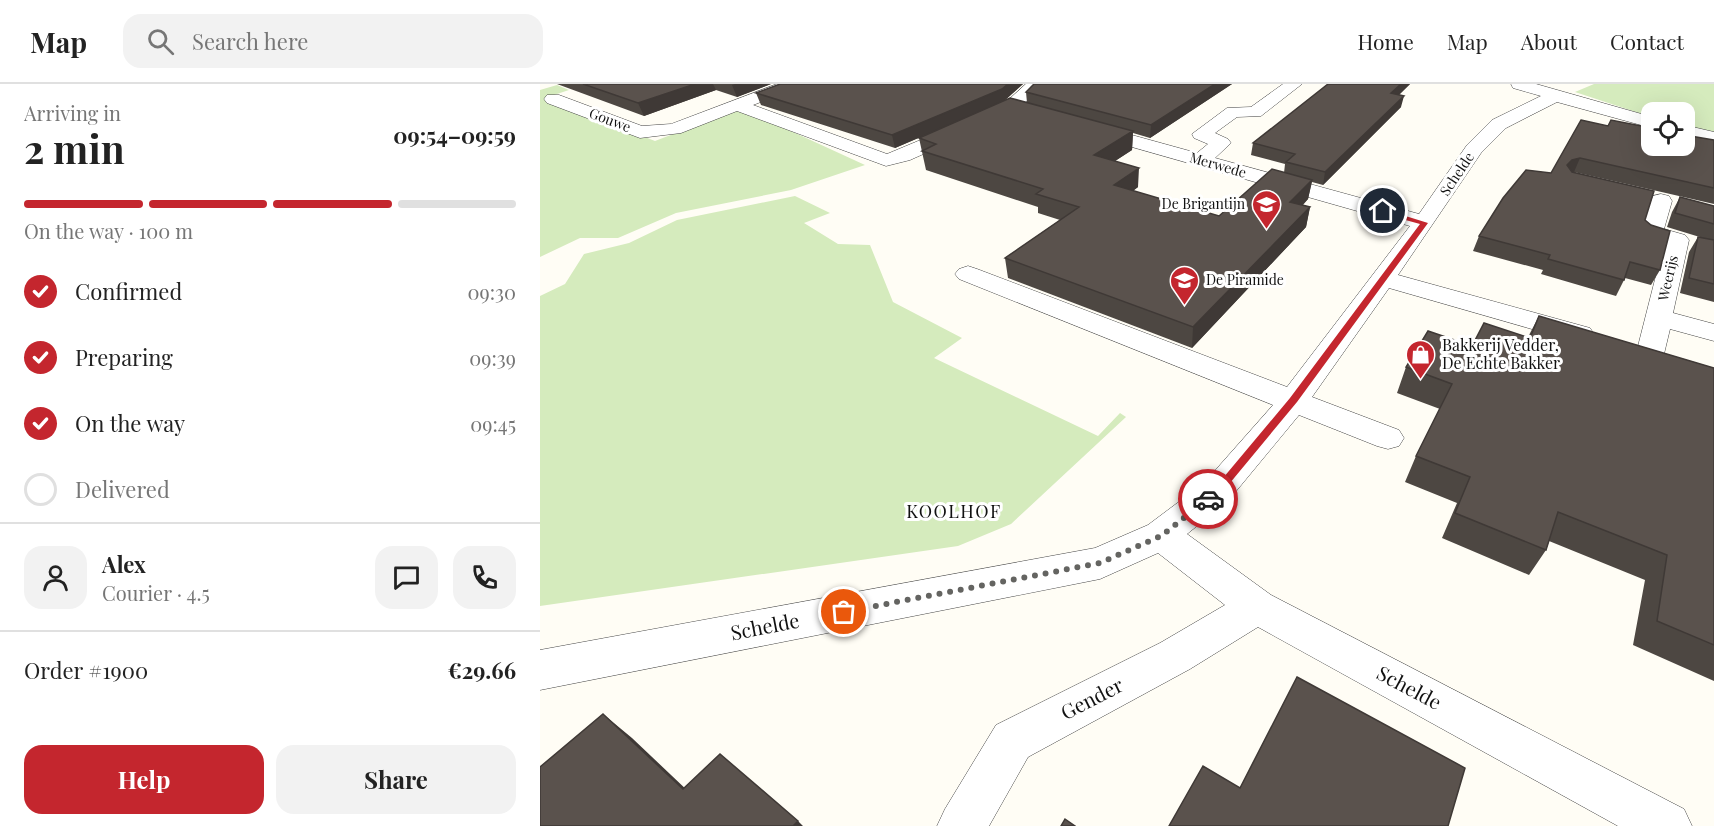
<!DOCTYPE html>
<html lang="en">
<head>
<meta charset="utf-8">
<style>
	:root { --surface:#fff; --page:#f2f2f2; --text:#222; --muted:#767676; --line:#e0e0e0; --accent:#c4262e }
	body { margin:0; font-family:"Playfair Display",serif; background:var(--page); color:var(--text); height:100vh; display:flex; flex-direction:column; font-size:22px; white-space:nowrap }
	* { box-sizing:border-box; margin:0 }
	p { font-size:20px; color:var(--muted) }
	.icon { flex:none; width:33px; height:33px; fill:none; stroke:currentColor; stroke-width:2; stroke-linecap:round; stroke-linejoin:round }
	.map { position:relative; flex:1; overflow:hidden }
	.panel { display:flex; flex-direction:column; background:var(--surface); width:540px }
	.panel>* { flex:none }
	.tools { position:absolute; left:1101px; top:18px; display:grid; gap:12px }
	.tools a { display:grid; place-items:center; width:54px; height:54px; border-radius:12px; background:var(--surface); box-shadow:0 6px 24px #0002; font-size:30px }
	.pin { position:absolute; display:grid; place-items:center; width:51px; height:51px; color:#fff; margin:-26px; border:3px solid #fff; border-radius:50%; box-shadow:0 2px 6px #0007 }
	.courier { position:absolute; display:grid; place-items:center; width:60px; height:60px; margin:-30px; border:4px solid #c4262e; border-radius:50%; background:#fff; color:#222; box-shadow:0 2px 8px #0007 }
	.head em { font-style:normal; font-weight:700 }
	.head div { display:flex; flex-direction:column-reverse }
	.head { display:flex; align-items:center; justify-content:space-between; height:102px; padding:0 24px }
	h1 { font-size:39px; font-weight:700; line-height:45px }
	.bar { display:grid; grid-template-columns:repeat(4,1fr); gap:9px 6px; align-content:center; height:72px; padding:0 24px }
	.bar i { height:8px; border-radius:4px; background:var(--line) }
	.bar .on { background:var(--accent) }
	.bar p { grid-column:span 4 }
	.line { display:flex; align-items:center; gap:15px; padding:0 24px; border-top:2px solid var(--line) }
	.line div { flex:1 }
	.round { display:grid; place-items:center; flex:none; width:63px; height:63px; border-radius:18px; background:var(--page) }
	ol { padding:0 24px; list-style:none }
	li { display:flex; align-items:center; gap:18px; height:66px }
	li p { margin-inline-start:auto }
	li .icon { padding:6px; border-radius:50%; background:var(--accent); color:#fff; stroke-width:4 }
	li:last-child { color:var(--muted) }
	li i { width:33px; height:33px; border:3px solid var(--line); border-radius:50% }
	.cta { display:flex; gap:12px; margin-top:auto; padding:12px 24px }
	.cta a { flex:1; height:69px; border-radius:18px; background:var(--accent); color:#fff; font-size:24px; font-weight:700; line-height:69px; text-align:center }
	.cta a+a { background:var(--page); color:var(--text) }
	header { display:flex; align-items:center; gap:36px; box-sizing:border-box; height:84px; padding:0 30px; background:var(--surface); border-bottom:2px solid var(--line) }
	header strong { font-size:28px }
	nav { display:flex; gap:33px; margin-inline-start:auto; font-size:21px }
	.search { width:420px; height:54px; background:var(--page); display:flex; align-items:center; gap:15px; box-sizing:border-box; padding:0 21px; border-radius:18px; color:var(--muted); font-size:22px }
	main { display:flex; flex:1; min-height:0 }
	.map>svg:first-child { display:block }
</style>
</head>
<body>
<header>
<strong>Map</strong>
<div class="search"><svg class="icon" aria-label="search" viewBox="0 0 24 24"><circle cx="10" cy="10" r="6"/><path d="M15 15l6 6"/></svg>Search here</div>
<nav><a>Home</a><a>Map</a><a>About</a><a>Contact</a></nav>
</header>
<main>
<section class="panel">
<div class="head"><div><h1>2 min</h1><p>Arriving in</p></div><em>09:54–09:59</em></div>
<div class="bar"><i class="on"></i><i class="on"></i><i class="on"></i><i></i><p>On the way · 100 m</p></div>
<ol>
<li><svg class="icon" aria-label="check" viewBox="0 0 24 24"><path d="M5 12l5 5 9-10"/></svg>Confirmed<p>09:30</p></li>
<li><svg class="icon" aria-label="check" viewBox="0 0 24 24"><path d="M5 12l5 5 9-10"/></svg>Preparing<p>09:39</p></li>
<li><svg class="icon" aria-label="check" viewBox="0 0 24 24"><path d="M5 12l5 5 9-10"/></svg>On the way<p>09:45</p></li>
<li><i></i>Delivered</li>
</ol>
<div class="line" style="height:108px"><a class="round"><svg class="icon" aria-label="person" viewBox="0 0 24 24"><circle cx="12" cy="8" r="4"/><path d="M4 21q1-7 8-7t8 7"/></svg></a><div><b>Alex</b><p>Courier · 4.5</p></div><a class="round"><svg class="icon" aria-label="chat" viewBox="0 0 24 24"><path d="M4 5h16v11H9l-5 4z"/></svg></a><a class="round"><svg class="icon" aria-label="phone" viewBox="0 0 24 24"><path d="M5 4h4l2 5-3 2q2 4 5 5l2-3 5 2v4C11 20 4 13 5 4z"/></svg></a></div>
<div class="line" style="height:78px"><div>Order #1900</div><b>€29.66</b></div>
<div class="cta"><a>Help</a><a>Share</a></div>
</section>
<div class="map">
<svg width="1174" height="742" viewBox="0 0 1174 742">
	<rect width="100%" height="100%" fill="#fffdf5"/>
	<path fill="#d5ebbd" d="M1054,0H1174V48L1145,42L1144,28H1112L1111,33L1035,8Z
		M17,1L29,6L5,14L115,57L201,24L325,81L251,106L136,129L78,154H40L0,173V6Z
		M255,112L290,129L264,139L298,160L330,161L353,218L422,254L394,274L558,352L580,329L586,333L471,440L418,462L0,522V212L25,200L44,170L89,159L137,136Z"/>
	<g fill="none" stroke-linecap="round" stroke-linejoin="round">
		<defs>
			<path id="street" d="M237,0H260L258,4L213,21L347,70L414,42H428L430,46L428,50L370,76L346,82L197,27L141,49L100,54L7,19L4,15L7,11H19L102,42L131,40Z
				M486,0H504L483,21L657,69L668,60L654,54L652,50L687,24L711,23L743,0H762L721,32L697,33L675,49L688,55L691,59L675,74L879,130L927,61L952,36L1001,12L973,4L971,0H996L1112,33V44L1017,18L966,44L941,69L858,191L1050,244L1054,250L1050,256L1040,258L1030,256L849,204L772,313L859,346L864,354L859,362L848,365L837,362L759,331L688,417L647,450L731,511L1144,725L1152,742H1078L718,543L650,585L488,673L449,742H397L405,725L456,641L620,559L685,521L618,469L560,495L0,606V566L555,464L608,441L664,399L733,321L419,195L415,190L419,185L428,182L437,185L747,303L870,142L465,27L462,23L465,19Z
				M1144,41L1174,48V60L1144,53Z
				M1121,110L1129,112L1132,117L1124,145L1145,151L1149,156L1133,229L1174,240V257L1130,245L1124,270L1120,276L1110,279L1100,276L1096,270L1124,160L1103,154L1099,149L1113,112Z"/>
		</defs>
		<use href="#street" stroke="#444" stroke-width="1"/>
		<use href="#street" fill="#fff" fill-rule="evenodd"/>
	</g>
	<path fill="#4d4742" d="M17,0H231L197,13L176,6L104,32Z
		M483,0L464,17L487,19L486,8L494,0H692L610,54L593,49L592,66L575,77L598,103L593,107L679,132L744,89L745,80L711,71L713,59L788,0H870L859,11L861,23L783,101L772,98L768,115L763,121L770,123L766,143L652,264L468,194L465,174L520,136L498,129V123L386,86L379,54L437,29L355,64L221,21L216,9Z
		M1068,42L1174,56V120L1034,88H1032L1105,136L1120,186L1111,201L1085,194L1076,212L1001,190L1003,186L933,167L939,152L1011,89Z
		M1140,113L1174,122V218L1140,209L1149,168L1158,153L1163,154L1127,143L1132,128Z
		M999,232L1174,284V597L1093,561L1105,496L1009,457L1006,466L989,491L902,454L917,419L865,398L876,372L900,325L857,309L866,283L932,262L988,253Z"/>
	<path fill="#3f3936" d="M155,0H173L176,6L104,32L98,19Z
		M195,0H231L197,13L192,1Z
		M468,0H483L464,17L355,64L352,51Z
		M675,0H692L610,54L611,41Z
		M861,0H870L848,21L851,9Z
		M864,12L861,23L783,101L785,88Z
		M593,47L592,66L555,90L554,71Z
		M1040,74L1034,88L1025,90L1027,81L1032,76Z
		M599,84L598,103L574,120V101Z
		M772,96L768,115L746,137L750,118Z
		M770,123L766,143L652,264L653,243Z
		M63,630L92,654L169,727L143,705Z
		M258,737L263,742H253Z"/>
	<path fill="#5a524d" stroke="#3f3936" stroke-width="1.5" d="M43,0H155L98,19Z
		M240,0H468L462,5L352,51L216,9Z
		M494,0H675L611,41L486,8Z
		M788,0H861L851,9L864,12L785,88L746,78L755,70L713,59Z
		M470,14L593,47L554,71L599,84L574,101L679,132L732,85L772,96L750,118L770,123L653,243L465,174L539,123L496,110L503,105L382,67L396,60L379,54Z
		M1041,36L1068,42L1071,36L1112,44V62H1144V51L1174,56V104L1040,74L1032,76L1027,81L1032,88L1114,107L1105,136L1111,141L1130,147L1120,186L1090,178L1084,196L1008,175L1010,171L939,152L963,114L986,86L1011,89Z
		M1140,113L1174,122V140L1135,129Z
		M1158,153L1174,156V200L1149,194Z
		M999,232L1174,284V561L1117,537L1127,471L1018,428L1006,466L915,429L930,393L876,372L912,300L866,283L888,247L932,262L944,239L990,254Z
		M757,593L925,684L908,742H629L663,682L700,704Z
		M63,630L143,705L180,670L258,737L253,742H0V683Z
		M525,735L535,742H521Z"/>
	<path fill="#c4262e" d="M843,125L888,139L757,318L680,411L672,417H665V412L673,406L750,314L880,140L840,129Z"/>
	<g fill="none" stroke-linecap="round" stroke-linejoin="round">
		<path stroke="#646461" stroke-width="6" stroke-dasharray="0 10.8" d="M304,528L560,479L621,452L668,415"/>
	</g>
	<defs>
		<symbol id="school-pin" viewBox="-11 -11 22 30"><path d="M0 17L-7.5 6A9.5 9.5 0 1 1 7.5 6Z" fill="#c4262e" stroke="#fff"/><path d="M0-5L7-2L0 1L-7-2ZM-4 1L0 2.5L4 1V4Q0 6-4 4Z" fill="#fff"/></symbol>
		<symbol id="shop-pin" viewBox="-11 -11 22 30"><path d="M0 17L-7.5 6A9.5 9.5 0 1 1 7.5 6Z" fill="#c4262e" stroke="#fff"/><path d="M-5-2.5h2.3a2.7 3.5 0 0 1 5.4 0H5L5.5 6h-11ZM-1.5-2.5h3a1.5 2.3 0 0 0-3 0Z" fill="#fff"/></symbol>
	</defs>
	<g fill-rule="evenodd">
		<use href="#school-pin" x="710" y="104" width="33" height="45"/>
		<use href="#school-pin" x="628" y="180" width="33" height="45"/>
		<use href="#shop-pin" x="864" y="254" width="33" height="45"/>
	</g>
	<g text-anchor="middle" stroke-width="6" stroke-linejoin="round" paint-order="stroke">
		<g font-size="14" fill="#111" stroke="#fff">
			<text transform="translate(70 36) rotate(21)" y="5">Gouwe</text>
			<text transform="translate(678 81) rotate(16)" y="5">Merwede</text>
			<text transform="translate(917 90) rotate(-56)" y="5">Schelde</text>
			<text transform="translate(1128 194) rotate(-77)" y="5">Weerijs</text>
		</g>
		<g font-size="14" fill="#111" stroke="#fff" text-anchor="end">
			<text x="705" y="125">De Brigantijn</text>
			<text x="666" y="201" text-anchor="start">De Piramide</text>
		</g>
		<g font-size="16" fill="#111" stroke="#fff" text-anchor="start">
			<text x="902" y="267">Bakkerij Vedder,<tspan x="902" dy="18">De Echte Bakker</tspan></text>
		</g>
		<g font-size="18" letter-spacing="1.5" fill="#111" stroke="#fff">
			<text x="414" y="434">KOOLHOF</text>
		</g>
		<g font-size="20" fill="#111" stroke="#fff">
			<text transform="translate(225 543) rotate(-11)" y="7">Schelde</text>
			<text transform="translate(869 604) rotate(28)" y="7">Schelde</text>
			<text transform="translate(552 615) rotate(-27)" y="7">Gender</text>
		</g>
	</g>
</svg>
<div class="tools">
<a><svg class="icon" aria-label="locate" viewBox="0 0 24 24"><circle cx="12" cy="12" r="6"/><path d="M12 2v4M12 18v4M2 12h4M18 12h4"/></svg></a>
</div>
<div class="pin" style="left:304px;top:528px;background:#ea580c"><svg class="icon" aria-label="bag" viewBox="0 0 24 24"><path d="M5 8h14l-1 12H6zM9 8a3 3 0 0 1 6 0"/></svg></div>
<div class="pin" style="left:843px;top:127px;background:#1f2937"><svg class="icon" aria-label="home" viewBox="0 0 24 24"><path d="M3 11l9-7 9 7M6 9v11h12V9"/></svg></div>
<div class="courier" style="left:668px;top:415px"><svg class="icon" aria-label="car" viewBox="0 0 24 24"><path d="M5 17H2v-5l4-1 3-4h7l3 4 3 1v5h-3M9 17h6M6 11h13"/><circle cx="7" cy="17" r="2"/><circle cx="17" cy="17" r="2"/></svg></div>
</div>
</main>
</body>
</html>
